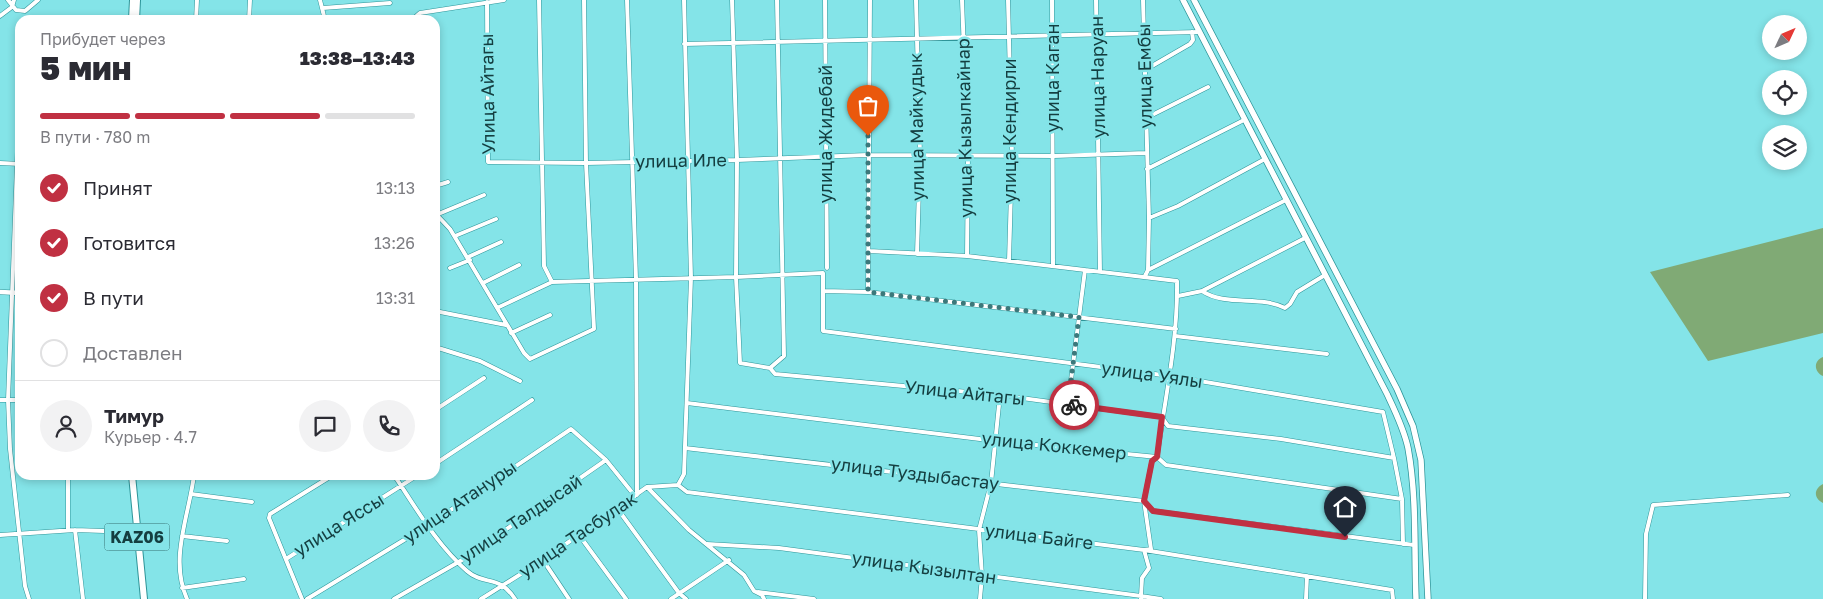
<!DOCTYPE html>
<html lang="ru">
<head>
<meta charset="utf-8">
<style>
	:root { --surface:#fff; --page:#f2f2f3; --text:#2b2b33; --muted:#7c7c81; --line:#e1e1e2; --accent:#c03042 }
	body { margin:0; font-family:"Golos Text",sans-serif; background:var(--page); color:var(--text); height:100vh; display:flex; flex-direction:column; font-size:19px; white-space:nowrap }
	* { box-sizing:border-box; margin:0 }
	p { font-size:16px; color:var(--muted) }
	.icon { flex:none; width:28px; height:28px; fill:none; stroke:currentColor; stroke-width:2; stroke-linecap:round; stroke-linejoin:round }
	.map { position:relative; flex:1; overflow:hidden }
	.sheet { position:absolute; left:15px; top:15px; width:425px; height:465px; display:flex; flex-direction:column; background:var(--surface); border-radius:15px; box-shadow:0 2px 8px #0003 }
	.sheet>* { flex:none }
	.needle { width:32px; rotate:46deg }
	.tools { position:absolute; left:1762px; top:15px; display:grid; gap:10px }
	.tools a { display:grid; place-items:center; width:45px; height:45px; border-radius:50%; background:var(--surface); box-shadow:0 2px 8px #0003; font-size:25px }
	.pin { position:absolute; display:grid; place-items:center; width:42px; height:42px; color:#fff; margin:-51px -21px; border-radius:50% 50% 50% 0; rotate:-45deg; box-shadow:0 0 5px #0007 }
	.pin .icon { rotate:45deg }
	.courier { position:absolute; display:grid; place-items:center; width:50px; height:50px; margin:-25px; border:4px solid #c03042; border-radius:50%; background:#fff; color:#222; box-shadow:0 1px 6px #0007 }
	.overview em { font-style:normal; font-weight:800 }
	.overview div { display:flex; flex-direction:column-reverse }
	.overview { display:flex; align-items:center; justify-content:space-between; height:85px; padding:0 25px }
	h1 { font-size:32px; font-weight:800; line-height:38px }
	.bar { display:grid; grid-template-columns:repeat(4,1fr); gap:8px 5px; align-content:center; height:60px; padding:0 25px }
	.bar i { height:6px; border-radius:4px; background:var(--line) }
	.bar .selected { background:var(--accent) }
	.bar p { grid-column:span 4 }
	.line { display:flex; align-items:center; gap:12px; padding:0 25px; border-top:1px solid var(--line) }
	.line div { flex:1 }
	.round { display:grid; place-items:center; flex:none; width:52px; height:52px; border-radius:26px; background:var(--page) }
	ol { padding:0 25px; list-style:none }
	li { display:flex; align-items:center; gap:15px; height:55px }
	li p { margin-inline-start:auto }
	li .icon { padding:5px; border-radius:50%; background:var(--accent); color:#fff; stroke-width:4 }
	li:last-child { color:var(--muted) }
	li i { width:28px; height:28px; border:2px solid var(--line); border-radius:50% }
	.map>svg:first-child { display:block }
</style>
</head>
<body>
<div class="map">
<svg width="1823" height="599" viewBox="0 0 1823 599">
	<rect width="100%" height="100%" fill="#84e4e8"/>
	<path fill="#80aa75" d="M1823,228V333L1708,361L1650,272Z
		M1823,357V376C1814,372 1813,361 1823,357Z
		M1823,484V503C1814,499 1813,489 1823,484Z"/>
	<g fill="none" stroke-linecap="round" stroke-linejoin="round">
		<defs>
			<path id="minor" d="M8,0L16,10L25,11L38,0
				M320,0L325,20
				M539,0L544,266L552,282
				M627,0L636,279L637,495
				M825,0L827,268
				M916,0L920,155L917,254
				M962,0L968,156L967,256
				M1008,0L1012,156L1009,261
				M1052,0L1053,266
				M1096,0L1100,272
				M1143,0L1149,218L1178,206L1265,159
				M487,2L488,162L586,163L737,160L732,0
				M323,8L390,3
				M0,16L12,7L14,0
				M196,20L197,0
				M249,20L250,0
				M412,20L420,13L504,0
				M684,44L1199,32
				M1145,70L1190,44L1193,40L1192,32
				M20,87L8,400L10,449L25,586L29,599
				M1146,118L1208,87
				M0,163L20,164
				M1147,169L1244,120
				M435,186L448,182
				M435,213L450,229L524,353L530,359L594,329L586,163L584,0
				M436,215L484,195
				M455,236L496,219
				M869,251L967,256L1177,281C1178,341 1165,398 1157,457L1152,461L1144,501L1153,511L1414,545
				M468,257L501,242
				M450,268L470,260
				M1148,270L1286,200
				M1145,276L1148,270L1149,218
				M483,283L519,265
				M823,291V331L1170,376L1383,412L1394,458
				M1202,291C1226,307 1260,295 1285,308L1290,304L1297,292L1325,275
				M868,292L870,0
				M1178,296L1202,291L1305,238
				M497,308L552,282L736,277L737,160L867,155L1054,156L1146,153
				M435,311L506,325
				M511,333L550,315
				M1175,336L1327,354
				M435,347L480,361L520,381
				M770,368L784,356L777,0
				M0,400H20
				M687,403L996,441L1157,457L1166,465L1402,499L1403,544
				M1068,404L1085,270
				M435,410L484,378
				M1162,417L1000,395L775,374L770,368L740,363L736,277L823,273V291L868,292L1176,329
				M1163,419L1168,426L1281,439L1394,458L1402,499
				M685,448L1144,501L1151,549L1144,550L1149,568L1142,578L1141,596L779,548L707,544
				M435,464L532,400
				M68,475V530
				M394,475C416,508 437,545 467,571C484,586 499,574 515,599
				M678,485L687,492L1144,550L1392,590L1393,599
				M678,485L684,474L691,278L684,0
				M647,487L689,530L744,575L754,591L762,595L764,599
				M191,494L252,502
				M617,508L679,593L686,599
				M75,530L83,599
				M0,535L75,530L133,532
				M579,535L626,599
				M182,536L227,541
				M286,559L418,475
				M543,560L569,599
				M182,588L244,579
				M758,592L814,599
				M187,599C169,559 189,516 194,475
				M302,599L269,518L270,514L333,475
				M307,599L427,526L571,429L606,460
				M394,599L462,560L606,460L635,496
				M481,599L543,560L647,487L678,485
				M671,599L729,560
				M980,599L982,576L979,530L991,483L1000,395
				M1141,599V596L1161,599
				M1306,599L1307,576
				M1645,599L1646,534L1653,505L1788,495"/>
			<path id="tertiary" d="M0,292L20,293"/>
			<path id="primary" d="M1183,0L1387,394C1395,411 1404,429 1408,448C1417,497 1414,549 1416,599
				M1194,0L1397,389L1413,426L1421,460L1428,599"/>
			<path id="trunk" d="M132,20L133,0
				M136,20L137,0
				M132,475L144,599"/>
		</defs>
		<use href="#minor" stroke="#2e9599" stroke-width="5"/>
		<use href="#tertiary" stroke="#2e9599" stroke-width="5.5"/>
		<use href="#primary" stroke="#2e9599" stroke-width="7"/>
		<use href="#trunk" stroke="#2e9599" stroke-width="8"/>
		<use href="#minor" stroke="#fff" stroke-width="4"/>
		<use href="#tertiary" stroke="#fff" stroke-width="4.5"/>
		<use href="#primary" stroke="#fff" stroke-width="5.5"/>
		<use href="#trunk" stroke="#fff" stroke-width="6"/>
	</g>
	<g fill="none" stroke-linecap="round" stroke-linejoin="round">
		<path stroke="#3b787b" stroke-width="5" stroke-dasharray="0 9" d="M868,136V292L1079,317L1068,404L1074,405"/>
		<path stroke="#c03042" stroke-width="6" d="M1074,405L1162,417L1157,457L1152,461L1144,501L1153,511L1345,537"/>
	</g>
	<g text-anchor="middle" stroke-width="5" stroke-linejoin="round" paint-order="stroke">
		<rect fill="#84e4e8" stroke="#367072" stroke-width="1" x="104.5" y="523.5" width="65" height="27" rx="4"/>
		<g font-size="16" font-weight="bold" fill="#143e40">
			<text x="137" y="543">KАZ06</text>
		</g>
		<g font-size="18" fill="#143e40" stroke="#84e4e8">
			<text transform="translate(1145 76) rotate(-91)" y="6">улица Ембы</text>
			<text transform="translate(1098 77) rotate(-91)" y="6">улица Наруан</text>
			<text transform="translate(1053 78) rotate(-90)" y="6">улица Каган</text>
			<text transform="translate(488 94) rotate(-91)" y="6">Улица Айтагы</text>
			<text transform="translate(917 127) rotate(-91)" y="6">улица Майкудык</text>
			<text transform="translate(965 128) rotate(-91)" y="6">улица Кызылкайнар</text>
			<text transform="translate(1010 131) rotate(-90)" y="6">улица Кендирли</text>
			<text transform="translate(826 134) rotate(-90)" y="6">улица Жидебай</text>
			<text transform="translate(681 161) rotate(-1)" y="6">улица Иле</text>
			<text transform="translate(1152 375) rotate(8)" y="6">улица Уялы</text>
			<text transform="translate(965 393) rotate(6)" y="6">Улица Айтагы</text>
			<text transform="translate(1054 446) rotate(6)" y="6">улица Коккемер</text>
			<text transform="translate(915 474) rotate(7)" y="6">улица Туздыбастау</text>
			<text transform="translate(460 502) rotate(-34)" y="6">улица Атануры</text>
			<text transform="translate(521 519) rotate(-34)" y="6">улица Талдысай</text>
			<text transform="translate(339 525) rotate(-32)" y="6">улица Яссы</text>
			<text transform="translate(578 535) rotate(-34)" y="6">улица Тасбулак</text>
			<text transform="translate(1039 537) rotate(7)" y="6">улица Байге</text>
			<text transform="translate(924 568) rotate(8)" y="6">улица Кызылтан</text>
		</g>
	</g>
</svg>
<div class="tools">
<a><svg class="needle" viewBox="-14 -14 28 28"><path d="M0-13l5 13h-10z" fill="#e53935"/><path d="M0 13l5-13h-10z" fill="#7c7c81"/></svg></a>
<a><svg class="icon" aria-label="locate" viewBox="0 0 24 24"><circle cx="12" cy="12" r="6"/><path d="M12 2v4M12 18v4M2 12h4M18 12h4"/></svg></a>
<a><svg class="icon" aria-label="layers" viewBox="0 0 24 24"><path d="M12 4l9 5-9 5-9-5zM3 14l9 5 9-5"/></svg></a>
</div>
<div class="pin" style="left:868px;top:136px;background:#ea580c"><svg class="icon" aria-label="bag" viewBox="0 0 24 24"><path d="M5 8h14l-1 12H6zM9 8a3 3 0 0 1 6 0"/></svg></div>
<div class="pin" style="left:1345px;top:537px;background:#1f2937"><svg class="icon" aria-label="home" viewBox="0 0 24 24"><path d="M3 11l9-7 9 7M6 9v11h12V9"/></svg></div>
<div class="courier" style="left:1074px;top:405px"><svg class="icon" aria-label="bike" viewBox="0 0 24 24"><circle cx="6" cy="16" r="4"/><circle cx="18" cy="16" r="4"/><path d="M6 16l4-8h5l3 8M10 8l3 8H6M13 5h3"/></svg></div>
<section class="sheet">
<div class="overview"><div><h1>5 мин</h1><p>Прибудет через</p></div><em>13:38–13:43</em></div>
<div class="bar"><i class="selected"></i><i class="selected"></i><i class="selected"></i><i></i><p>В пути · 780 m</p></div>
<ol>
<li><svg class="icon" aria-label="check" viewBox="0 0 24 24"><path d="M5 12l5 5 9-10"/></svg>Принят<p>13:13</p></li>
<li><svg class="icon" aria-label="check" viewBox="0 0 24 24"><path d="M5 12l5 5 9-10"/></svg>Готовится<p>13:26</p></li>
<li><svg class="icon" aria-label="check" viewBox="0 0 24 24"><path d="M5 12l5 5 9-10"/></svg>В пути<p>13:31</p></li>
<li><i></i>Доставлен</li>
</ol>
<div class="line" style="height:90px"><a class="round"><svg class="icon" aria-label="person" viewBox="0 0 24 24"><circle cx="12" cy="8" r="4"/><path d="M4 21q1-7 8-7t8 7"/></svg></a><div><b>Тимур</b><p>Курьер · 4.7</p></div><a class="round"><svg class="icon" aria-label="chat" viewBox="0 0 24 24"><path d="M4 5h16v11H9l-5 4z"/></svg></a><a class="round"><svg class="icon" aria-label="phone" viewBox="0 0 24 24"><path d="M5 4h4l2 5-3 2q2 4 5 5l2-3 5 2v4C11 20 4 13 5 4z"/></svg></a></div>
</section>
</div>
</body>
</html>
